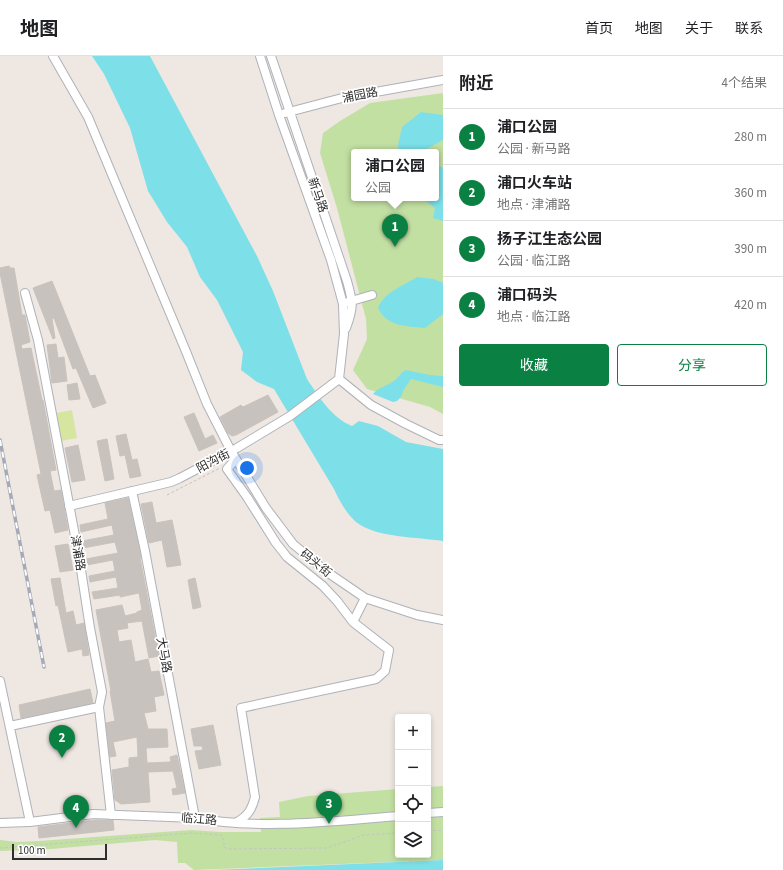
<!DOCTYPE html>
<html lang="zh">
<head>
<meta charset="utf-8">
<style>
  :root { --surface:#fff; --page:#f2f2f2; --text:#202124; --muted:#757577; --line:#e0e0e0; --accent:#0b8043 }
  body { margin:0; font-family:"Source Sans 3","Noto Sans SC",sans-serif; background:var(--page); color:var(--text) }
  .controls { position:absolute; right:12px; bottom:12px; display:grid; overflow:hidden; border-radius:4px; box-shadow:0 2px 6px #0003 }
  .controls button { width:36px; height:36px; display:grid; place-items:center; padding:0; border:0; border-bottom:1px solid var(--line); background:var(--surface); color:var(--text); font:20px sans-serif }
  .scale { position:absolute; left:12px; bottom:10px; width:95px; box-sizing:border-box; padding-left:4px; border:2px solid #2e2e2e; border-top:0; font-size:11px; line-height:14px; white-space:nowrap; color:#2e2e2e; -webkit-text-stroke:3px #fff; paint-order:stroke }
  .you { position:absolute; left:247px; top:412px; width:14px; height:14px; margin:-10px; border:3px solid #fff; border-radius:50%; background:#1a73e8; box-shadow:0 0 0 6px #1a73e833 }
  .badge { display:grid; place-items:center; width:26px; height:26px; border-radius:50%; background:var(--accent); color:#fff; font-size:13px; font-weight:700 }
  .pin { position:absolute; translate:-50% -33px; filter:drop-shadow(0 1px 2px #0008) }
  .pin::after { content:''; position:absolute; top:21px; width:14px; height:12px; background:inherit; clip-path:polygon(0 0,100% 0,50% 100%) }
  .popup { position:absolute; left:351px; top:93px; width:88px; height:52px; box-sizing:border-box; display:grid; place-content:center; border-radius:4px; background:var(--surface); filter:drop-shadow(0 1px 3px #0005); font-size:13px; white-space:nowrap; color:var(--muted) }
  .popup b { font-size:15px; color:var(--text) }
  .popup::after { content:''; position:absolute; left:50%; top:100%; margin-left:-8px; border:8px solid transparent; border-top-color:var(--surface) }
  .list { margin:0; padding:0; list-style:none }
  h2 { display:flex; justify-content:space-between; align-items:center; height:52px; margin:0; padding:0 16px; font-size:17px }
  h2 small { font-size:13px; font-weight:400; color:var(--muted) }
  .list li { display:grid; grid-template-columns:26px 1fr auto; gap:12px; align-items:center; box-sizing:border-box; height:56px; padding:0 16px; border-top:1px solid var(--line) }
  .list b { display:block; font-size:15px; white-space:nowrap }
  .list p { margin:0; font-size:13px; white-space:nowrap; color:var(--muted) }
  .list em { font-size:13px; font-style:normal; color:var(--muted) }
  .actions { display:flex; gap:8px; padding:12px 16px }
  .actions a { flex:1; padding:9px 0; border:1px solid var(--accent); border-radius:4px; text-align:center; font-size:14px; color:var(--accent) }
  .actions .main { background:var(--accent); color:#fff }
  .icon { flex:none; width:22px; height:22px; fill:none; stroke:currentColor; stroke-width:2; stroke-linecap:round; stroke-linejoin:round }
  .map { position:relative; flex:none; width:443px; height:814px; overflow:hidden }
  header { display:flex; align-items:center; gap:24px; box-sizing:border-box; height:56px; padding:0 20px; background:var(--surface); border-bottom:1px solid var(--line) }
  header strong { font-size:19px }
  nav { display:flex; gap:22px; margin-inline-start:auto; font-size:14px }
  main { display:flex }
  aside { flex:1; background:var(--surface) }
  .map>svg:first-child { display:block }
  .green { fill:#c3e0a3; fill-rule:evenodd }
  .pitch { fill:#d6e6a0 }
  .water { fill:#7de0e8 }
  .building { fill:#c7c2bd; stroke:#cac2bb }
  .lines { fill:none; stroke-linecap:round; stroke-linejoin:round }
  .minor-casing { stroke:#aeb2b9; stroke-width:10 }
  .path { stroke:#c4c4c4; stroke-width:1; stroke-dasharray:3 2; stroke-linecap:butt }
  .minor { stroke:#fff; stroke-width:8 }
  .rail-casing { stroke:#a4aab7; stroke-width:3.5 }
  .rail { stroke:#fff; stroke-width:2; stroke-dasharray:6; stroke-linecap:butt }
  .labels { text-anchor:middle; stroke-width:3.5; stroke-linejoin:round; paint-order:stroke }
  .street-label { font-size:12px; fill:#2e2e2e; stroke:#fff }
</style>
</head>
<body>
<header>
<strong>地图</strong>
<nav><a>首页</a><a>地图</a><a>关于</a><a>联系</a></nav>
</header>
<main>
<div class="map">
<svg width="443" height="814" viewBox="0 0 443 814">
  <rect width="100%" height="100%" fill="#eee7e2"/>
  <path class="green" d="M443 37V358L430 351 367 333 353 314 367 283 366 263 337 152 320 97 323 77 340 65 370 47ZM354 96H436V142H354Z
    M443 730V804L194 814 185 807H178L177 786 155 784 51 793 0 795V784L17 786 39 785 191 774 220 776H261L260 762 280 761 279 746 308 740 398 733V799H428V731Z"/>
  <path class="pitch" d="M72 354 77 382 61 385 57 357Z"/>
  <path class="water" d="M92 0H150L257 200 273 235 307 323C319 341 332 362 352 370L359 365 378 370 406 386 443 393V485C418 481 376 482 356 466 346 457 339 444 334 433L274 333 257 326 241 314 243 296 217 244 200 221 187 191 167 166 148 135 130 72 104 18Z
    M421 56 443 59V84L421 96H399L398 89 402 71Z
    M439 110 443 112V165L433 162 435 152 422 142H436V112Z
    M417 221 434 223 443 227V258L425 272C407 270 387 271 378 252 384 236 403 230 417 221Z
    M406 314 430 319 443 320V331L411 323 403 335 401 341 397 345 393 346 373 338C378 331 388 330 395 324 399 321 401 316 406 314Z
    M443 804V814H213Z"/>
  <path class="building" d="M9 210 10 212H14L22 259H25L30 286 21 289 22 293 31 292 42 344H43L56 414 50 415 54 435 61 434 68 474 55 477 50 454 45 455 37 419 41 418 0 217V212Z
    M52 225 90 320 95 319 106 347 93 352 76 312 73 313 54 262 52 263 55 282 53 283 33 232Z
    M56 288 58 302 64 301 67 325 52 327 47 289Z
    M77 327 80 343 69 344 67 329Z
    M268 339 278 356 236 379 232 380 228 377 220 361 241 349 243 351Z
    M194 357 205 383 213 379 217 387 199 395 184 361Z
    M126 378 132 404 137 403 141 420 130 422 125 399 120 400 116 380Z
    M107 383 114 423 105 425 97 385Z
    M78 389 85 424 72 426 65 392Z
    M128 442 138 487 141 502H140L159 600 149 602 142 565 127 567 128 572 117 574 119 586 131 584 135 606 148 603 151 616 159 615 164 639 154 641 156 655 144 657 148 673H167L168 691 146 692 147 707 171 706 170 701 177 699 185 737 173 739 172 733 177 732 173 715 148 716 150 746 121 748 115 744 112 714 129 711V702L138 701 137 681 113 686 116 700 110 701 106 667 115 665 110 635H111L96 554 122 549 125 560 137 557V556L142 554 139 537 120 541V539L94 543 92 536 118 532 116 521 90 526 89 520 115 515 113 504 87 509 86 503 118 497 115 486 83 492 82 485 114 479 112 469 81 476 80 469 108 463 105 447Z
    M152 446 156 467 172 464 181 509 167 511 162 484 149 487 141 448Z
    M68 488 73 514 60 516 55 490Z
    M60 522 66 557 73 555 76 569 84 567 89 599 83 600 82 593 68 596 58 549 56 550 51 523Z
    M195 522 201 551 193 553 188 524Z
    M90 633 93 647 21 662 19 649Z
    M213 669 221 709 199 713 195 695 203 694 202 690H194L191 673Z
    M95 764H113L114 774 39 782 38 771Z"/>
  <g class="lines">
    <g class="minor-casing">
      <path id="minor" d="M53 0 88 61 185 293 207 348 231 395 266 452 293 488 327 516 365 542 417 559 443 564
        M260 0 279 59 331 204 343 248 344 278 339 323
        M271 0 347 225C353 246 354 251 346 272
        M285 57 342 42 443 24
        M25 237 38 284 79 501 90 572 102 636 99 651 111 759
        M348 246 372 239
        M339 323 371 349 406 368 439 384H443
        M236 403 227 413 247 441 276 487 287 501 323 530 337 545 353 566
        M132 435 145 495 195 762
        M69 450 171 426 180 422 237 392 290 360 339 323
        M0 625 30 766
        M10 670 99 651
        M428 757 443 756
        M237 766C248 760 252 753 255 741L241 652 376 623 385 615 389 594 353 566 365 542
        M0 767 30 766 93 758 195 762C261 774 332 765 398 760"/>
    </g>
    <path class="path" d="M167 439 220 412
      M428 775 443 774
      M0 792 191 777 222 779 225 792 230 793 327 792 364 779 398 777
      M409 799 412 814"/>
    <use href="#minor" class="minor"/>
    <g class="rail-casing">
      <path id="rail" d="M0 384 44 611"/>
    </g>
    <use href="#rail" class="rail"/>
  </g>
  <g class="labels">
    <g class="street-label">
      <text transform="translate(360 39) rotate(-11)" y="4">浦园路</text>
      <text transform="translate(318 139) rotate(71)" y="4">新马路</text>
      <text transform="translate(213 405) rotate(-28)" y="4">阳沟街</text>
      <text transform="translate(78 497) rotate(80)" y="4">津浦路</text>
      <text transform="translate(316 507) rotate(39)" y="4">码头街</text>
      <text transform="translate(164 599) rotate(79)" y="4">大马路</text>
      <text transform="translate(199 763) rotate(5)" y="4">临江路</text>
    </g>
  </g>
</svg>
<div class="controls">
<button>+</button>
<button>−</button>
<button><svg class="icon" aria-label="locate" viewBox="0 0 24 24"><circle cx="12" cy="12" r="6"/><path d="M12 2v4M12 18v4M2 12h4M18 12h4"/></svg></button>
<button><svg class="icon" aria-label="layers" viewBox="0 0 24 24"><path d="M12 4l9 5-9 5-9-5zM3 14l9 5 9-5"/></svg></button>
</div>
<div class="scale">100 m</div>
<div class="you"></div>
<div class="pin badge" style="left:395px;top:191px">1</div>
<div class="popup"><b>浦口公园</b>公园</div>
<div class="pin badge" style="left:62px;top:702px">2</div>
<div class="pin badge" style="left:329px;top:768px">3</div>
<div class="pin badge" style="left:76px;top:772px">4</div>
</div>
<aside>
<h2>附近<small>4个结果</small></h2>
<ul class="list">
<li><span class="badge">1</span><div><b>浦口公园</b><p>公园 · 新马路</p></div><em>280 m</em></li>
<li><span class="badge">2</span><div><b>浦口火车站</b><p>地点 · 津浦路</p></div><em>360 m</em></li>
<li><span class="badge">3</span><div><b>扬子江生态公园</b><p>公园 · 临江路</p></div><em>390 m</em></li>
<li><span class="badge">4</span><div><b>浦口码头</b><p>地点 · 临江路</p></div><em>420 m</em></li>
</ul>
<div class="actions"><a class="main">收藏</a><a>分享</a></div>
</aside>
</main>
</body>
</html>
